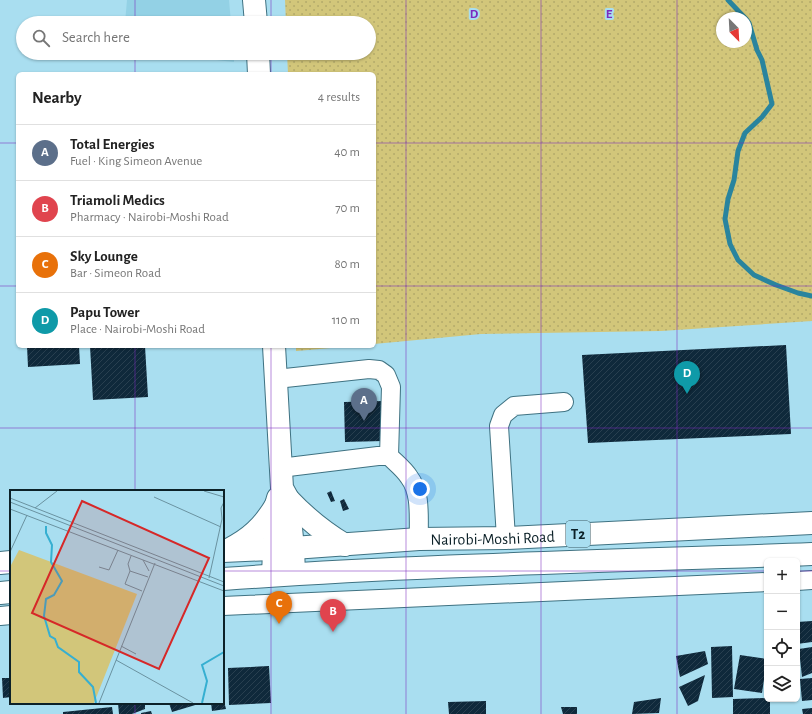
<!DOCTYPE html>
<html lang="en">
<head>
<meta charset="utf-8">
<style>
  :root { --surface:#fff; --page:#f6f6f6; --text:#222; --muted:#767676; --line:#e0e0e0; --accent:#bc542c }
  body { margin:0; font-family:"Alegreya Sans",sans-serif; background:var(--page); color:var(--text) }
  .controls { position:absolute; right:12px; bottom:12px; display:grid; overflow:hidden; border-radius:6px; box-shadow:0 1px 3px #0004 }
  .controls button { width:36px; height:36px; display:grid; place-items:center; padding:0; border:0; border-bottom:1px solid var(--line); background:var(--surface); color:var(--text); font:20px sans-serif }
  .compass { position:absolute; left:716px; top:12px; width:36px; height:36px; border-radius:50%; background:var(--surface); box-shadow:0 1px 3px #0004; rotate:156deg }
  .you { position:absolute; left:420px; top:489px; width:14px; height:14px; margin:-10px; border:3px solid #fff; border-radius:50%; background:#1a73e8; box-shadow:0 0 0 6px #1a73e833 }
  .badge { display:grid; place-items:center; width:26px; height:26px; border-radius:50%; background:var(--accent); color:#fff; font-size:13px; font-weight:700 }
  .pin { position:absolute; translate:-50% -33px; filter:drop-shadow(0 1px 2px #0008) }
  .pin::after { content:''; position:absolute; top:21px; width:14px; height:12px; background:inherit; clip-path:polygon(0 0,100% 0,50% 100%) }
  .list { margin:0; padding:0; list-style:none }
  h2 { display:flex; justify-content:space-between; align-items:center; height:52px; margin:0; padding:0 16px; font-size:17px }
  h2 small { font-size:13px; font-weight:400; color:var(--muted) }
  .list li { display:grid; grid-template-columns:26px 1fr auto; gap:12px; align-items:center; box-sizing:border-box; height:56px; padding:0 16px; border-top:1px solid var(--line) }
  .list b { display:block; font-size:15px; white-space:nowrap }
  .list p { margin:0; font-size:13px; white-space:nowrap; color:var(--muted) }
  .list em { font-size:13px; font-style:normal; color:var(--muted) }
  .icon { flex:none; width:22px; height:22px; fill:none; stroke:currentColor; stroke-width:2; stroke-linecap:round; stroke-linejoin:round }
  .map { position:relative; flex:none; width:812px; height:714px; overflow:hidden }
  .search { position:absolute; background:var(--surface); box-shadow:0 1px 3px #0004; left:16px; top:16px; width:360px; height:44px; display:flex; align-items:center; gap:10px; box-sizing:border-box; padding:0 14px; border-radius:22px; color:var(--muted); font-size:15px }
  .panel { position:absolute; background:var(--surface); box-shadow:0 1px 3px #0004; left:16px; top:72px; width:360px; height:276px; border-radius:6px }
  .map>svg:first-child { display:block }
  .built { fill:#93d1e5 }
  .grass { fill:url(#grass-dots); fill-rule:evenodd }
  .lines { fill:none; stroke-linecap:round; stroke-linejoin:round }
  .stream { stroke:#29849e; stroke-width:5 }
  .building { fill:url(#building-hatch) }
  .minor-casing { stroke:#3f7282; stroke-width:20 }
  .major-casing { stroke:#3f7282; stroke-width:24 }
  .highway-casing { stroke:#3f7282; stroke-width:24 }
  .minor { stroke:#fff; stroke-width:18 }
  .major { stroke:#fff; stroke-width:22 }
  .highway { stroke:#fff; stroke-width:22 }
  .grid { fill:none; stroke:#7b2cbf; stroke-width:1; stroke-opacity:0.55 }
  .labels { text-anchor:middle; stroke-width:4; stroke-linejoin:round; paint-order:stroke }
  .shield { fill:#a9def0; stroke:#3b5a64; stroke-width:1 }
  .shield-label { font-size:15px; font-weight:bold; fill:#0c2128 }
  .street-label { font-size:16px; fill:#0c2128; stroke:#a9def0 }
  .inset-river { fill:none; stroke:#36afd1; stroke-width:2 }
  .inset-road { fill:none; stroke:#6a92a0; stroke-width:1 }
  .view { fill:#d62828; fill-opacity:0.15; stroke:#d62828; stroke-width:2 }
  .inset-edge { fill:none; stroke:#0c2128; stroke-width:2 }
  .grid-label { font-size:13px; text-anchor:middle; font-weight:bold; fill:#7b2cbf; stroke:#a9def0; stroke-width:4; stroke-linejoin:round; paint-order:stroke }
</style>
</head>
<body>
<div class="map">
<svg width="812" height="714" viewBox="0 0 812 714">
  <defs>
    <pattern id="grass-dots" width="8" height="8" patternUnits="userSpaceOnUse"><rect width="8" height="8" fill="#d2c67a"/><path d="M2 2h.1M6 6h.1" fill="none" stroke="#b3aa6a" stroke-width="1.8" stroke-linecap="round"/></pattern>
    <pattern id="building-hatch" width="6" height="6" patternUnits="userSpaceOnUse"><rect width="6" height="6" fill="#0f293b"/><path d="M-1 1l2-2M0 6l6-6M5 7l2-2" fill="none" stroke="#283f4f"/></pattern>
  </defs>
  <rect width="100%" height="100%" fill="#a9def0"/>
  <path class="built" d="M127 0H229L231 23H125Z
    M152 53H234V62Z"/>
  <path class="grass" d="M285 0H812V321L661 331 481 334 374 344V74H288L287 53H369V23H286ZM722 18H746V42H722Z
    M296 346H354L296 351Z"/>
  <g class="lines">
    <path class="stream" d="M728 0 745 18
      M746 19 749 23 757 50 762 60 772 104 762 117 745 133 738 151 734 180 728 199 725 219 730 244 738 260 754 275 776 285 798 293 812 296"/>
  </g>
  <path class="building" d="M786 345 791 434 588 443 582 355Z
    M27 346H79L80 364 28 367Z
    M90 346H145L148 397 93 400Z
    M383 401V441L345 442 344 402Z
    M331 491 335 501 331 502 327 493Z
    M344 499 349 509 343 511 340 501Z
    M812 621V642L797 644V622Z
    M732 646 733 697 712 698 711 647Z
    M812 647V673L802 677 799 649Z
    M705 651 708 664 680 677 676 656Z
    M740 655 767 659 762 693 734 689Z
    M269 666 271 703 229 705 228 668Z
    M705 675 698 701 688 706 679 687Z
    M2 678H11V697L3 698Z
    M812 678V700L802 701 800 679Z
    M223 697 226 709 212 711 211 703H223Z
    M661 698 659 713 632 714 634 702Z
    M767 698V699H770V714H733V699Z
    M486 701V714H449L448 702Z
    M118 703H145V709L132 714H119Z
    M169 703H202L172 712Z
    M112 707 113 714H63V712Z
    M561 707H577V714H563Z
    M812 708V714H803L802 709Z
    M151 711 152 714H141V713Z"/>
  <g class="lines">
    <g class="minor-casing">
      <path id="minor" d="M276 379 369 369 379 370 386 375 391 387 389 456
        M280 468 378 456H389C396 463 404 469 409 477 422 494 418 519 419 539
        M506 538 499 426 503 415 514 406 564 402
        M797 581 812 580
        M223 606 767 582
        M0 616 11 615"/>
    </g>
    <g class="major-casing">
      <path id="major" d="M254 0 256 23
        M258 53 259 74
        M274 346 282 488 288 499 293 548 294 574
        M273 575 276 505 278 498"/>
    </g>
    <g class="highway-casing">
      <g id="highway">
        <path d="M288 499C305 517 323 532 345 545"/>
        <path d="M228 550C250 539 263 527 276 505"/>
        <path id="s1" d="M223 551 293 548 419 539 506 538 812 523"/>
        <path d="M0 563 11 562"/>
        <path d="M223 579C419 565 616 561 812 554"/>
        <path d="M0 593 11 592"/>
      </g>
    </g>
    <use href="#minor" class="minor"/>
    <use href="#major" class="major"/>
    <use href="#highway" class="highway"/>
  </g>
  <path class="grid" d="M135 0V23M271 0V23M406 0V714M541 0V714M677 0V714M135 53V74M271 53V74M0 143H18M374 143H812M0 286H18M374 286H812M135 346V491M271 346V714M0 428H812M0 571H11M223 571H767M797 571H812M135 703V714"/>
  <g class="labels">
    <rect class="shield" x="566" y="521" width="24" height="26" rx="3"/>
    <g class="shield-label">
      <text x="578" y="539">T2</text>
    </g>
    <g class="street-label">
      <text dy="6" stroke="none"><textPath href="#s1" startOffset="270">Nairobi-Moshi Road</textPath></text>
    </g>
  </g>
  <g transform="translate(10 490)">
    <rect width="214" height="214" fill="#a9def0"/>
    <path d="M9 60 127 104 84 213H0V77Z" fill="#d2c67a"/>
    <path class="inset-river" d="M36 36V43L42 55 41 72 52 91 44 105 36 109 34 126 40 146 45 149 48 157 69 172V182L83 197 86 213M192 213 197 191 192 175 214 162"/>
    <path class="inset-road" d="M194 1 214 7M144 7 211 37M0 8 214 92M0 12 214 96M25 18 47 1M0 19 214 101M0 62 17 25M121 66 118 74 120 81 138 87M133 70 139 81M89 77 99 80 108 60M120 81 115 94 132 101M199 88 212 29 211 18 214 12M111 156 126 164M106 170 183 213M89 213 145 73"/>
    <path class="view" d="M72 11 199 68 149 179 22 123Z"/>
    <rect width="214" height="214" class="inset-edge"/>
  </g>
  <g class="grid-label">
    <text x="474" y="18">D</text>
    <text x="609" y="18">E</text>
  </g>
</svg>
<div class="controls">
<button>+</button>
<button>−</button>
<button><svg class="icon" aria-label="locate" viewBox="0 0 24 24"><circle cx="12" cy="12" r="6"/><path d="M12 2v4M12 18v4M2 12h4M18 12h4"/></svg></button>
<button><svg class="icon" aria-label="layers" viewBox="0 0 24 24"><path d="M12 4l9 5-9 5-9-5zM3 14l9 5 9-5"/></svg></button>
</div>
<svg class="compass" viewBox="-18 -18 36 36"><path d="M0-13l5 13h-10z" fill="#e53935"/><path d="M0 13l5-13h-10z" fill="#767676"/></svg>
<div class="you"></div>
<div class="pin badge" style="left:364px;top:421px;background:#5c6f8a">A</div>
<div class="pin badge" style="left:333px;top:632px;background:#e0444e">B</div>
<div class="pin badge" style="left:279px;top:624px;background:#e8710a">C</div>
<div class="pin badge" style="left:687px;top:394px;background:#0f9aa8">D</div>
<div class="search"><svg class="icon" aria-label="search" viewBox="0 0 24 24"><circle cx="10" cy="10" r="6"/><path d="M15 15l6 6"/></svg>Search here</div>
<section class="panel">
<h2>Nearby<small>4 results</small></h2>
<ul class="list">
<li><span class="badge" style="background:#5c6f8a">A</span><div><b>Total Energies</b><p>Fuel · King Simeon Avenue</p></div><em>40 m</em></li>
<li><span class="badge" style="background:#e0444e">B</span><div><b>Triamoli Medics</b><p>Pharmacy · Nairobi-Moshi Road</p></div><em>70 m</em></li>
<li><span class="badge" style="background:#e8710a">C</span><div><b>Sky Lounge</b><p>Bar · Simeon Road</p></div><em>80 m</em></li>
<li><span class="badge" style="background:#0f9aa8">D</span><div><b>Papu Tower</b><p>Place · Nairobi-Moshi Road</p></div><em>110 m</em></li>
</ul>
</section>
</div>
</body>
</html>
